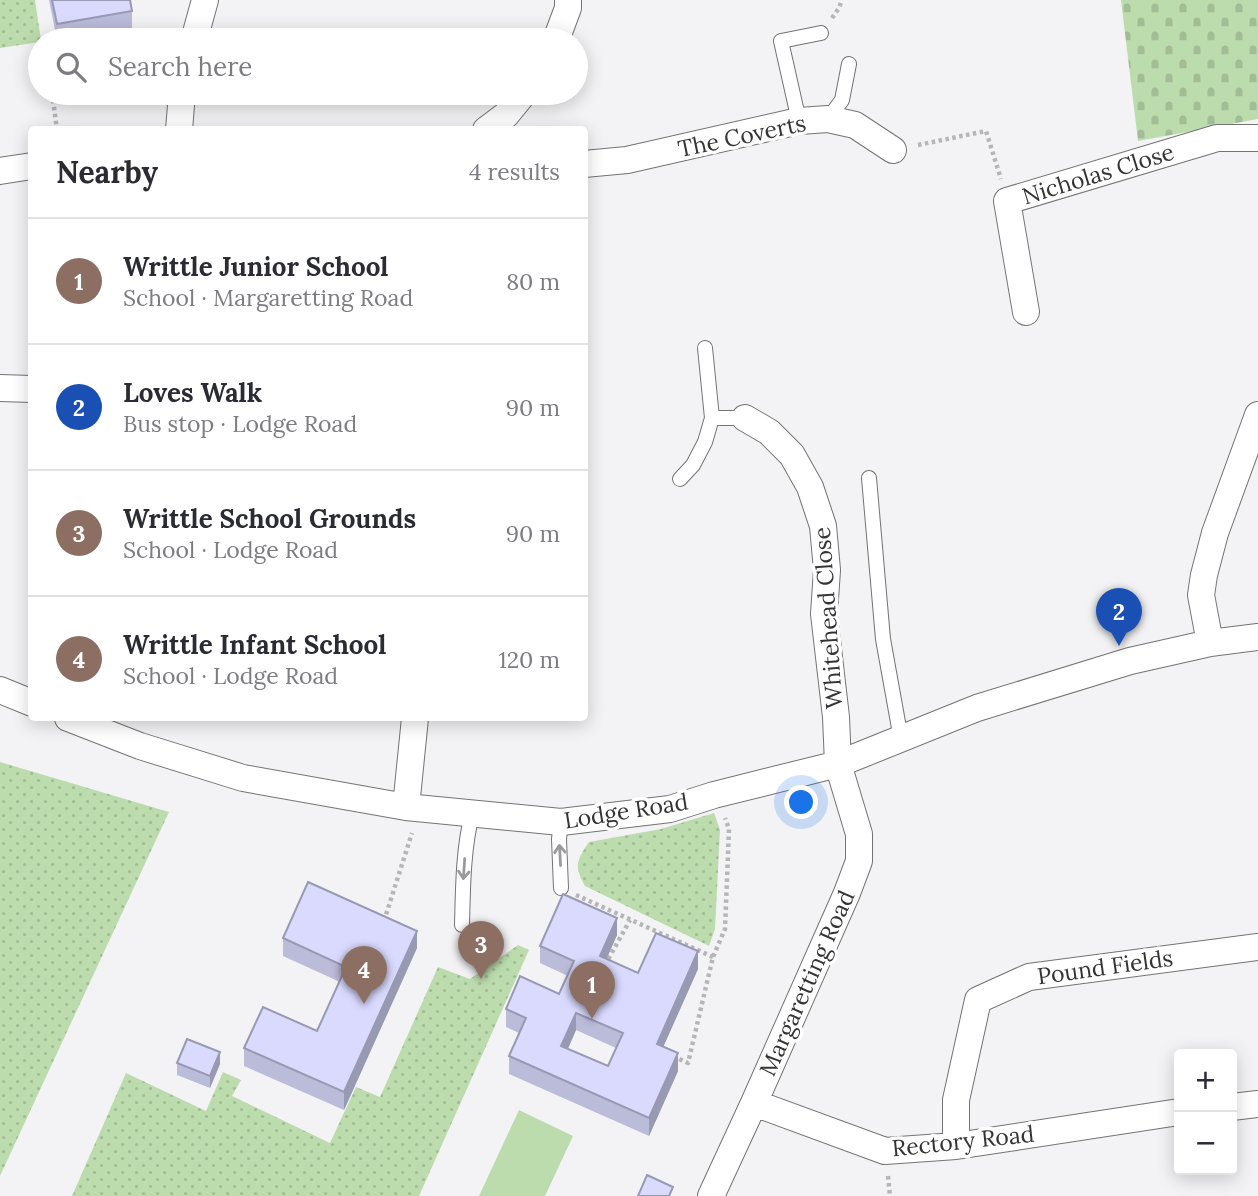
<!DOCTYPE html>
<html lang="en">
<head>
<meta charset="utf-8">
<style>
  :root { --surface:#fff; --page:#f2f2f3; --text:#2b2b33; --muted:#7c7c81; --line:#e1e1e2; --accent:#b45309 }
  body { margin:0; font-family:Lora,serif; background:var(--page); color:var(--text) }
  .controls { position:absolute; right:21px; bottom:21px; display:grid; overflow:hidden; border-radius:7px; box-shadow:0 4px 18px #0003 }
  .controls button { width:63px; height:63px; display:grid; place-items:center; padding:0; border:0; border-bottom:2px solid var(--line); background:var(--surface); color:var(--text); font:35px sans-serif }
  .you { position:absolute; left:802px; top:803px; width:24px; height:24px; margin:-18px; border:5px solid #fff; border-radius:50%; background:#1a73e8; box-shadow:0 0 0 10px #1a73e833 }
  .badge { display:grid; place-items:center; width:46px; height:46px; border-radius:50%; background:var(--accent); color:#fff; font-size:23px; font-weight:700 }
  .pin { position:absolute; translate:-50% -58px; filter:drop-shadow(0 2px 4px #0008) }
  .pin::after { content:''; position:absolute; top:37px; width:24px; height:21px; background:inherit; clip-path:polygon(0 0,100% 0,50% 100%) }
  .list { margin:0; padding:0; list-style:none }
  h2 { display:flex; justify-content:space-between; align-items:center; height:91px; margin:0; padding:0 28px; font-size:30px }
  h2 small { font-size:23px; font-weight:400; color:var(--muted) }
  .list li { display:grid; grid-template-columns:46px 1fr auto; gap:21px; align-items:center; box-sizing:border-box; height:126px; padding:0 28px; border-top:2px solid var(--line) }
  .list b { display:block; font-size:26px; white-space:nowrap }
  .list p { margin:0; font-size:23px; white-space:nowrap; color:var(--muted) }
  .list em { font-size:23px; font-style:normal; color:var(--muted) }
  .icon { flex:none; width:38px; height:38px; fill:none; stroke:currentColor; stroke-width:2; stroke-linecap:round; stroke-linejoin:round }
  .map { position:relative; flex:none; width:1258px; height:1196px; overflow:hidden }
  .search { position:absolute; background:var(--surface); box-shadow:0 4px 18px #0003; left:28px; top:28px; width:560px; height:77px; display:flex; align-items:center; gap:18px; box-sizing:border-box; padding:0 24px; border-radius:38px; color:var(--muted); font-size:26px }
  .panel { position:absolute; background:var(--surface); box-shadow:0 4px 18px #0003; left:28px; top:126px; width:560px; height:595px; border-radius:7px }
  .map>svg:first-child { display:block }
  .grass { fill:url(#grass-dots) }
  .cemetery { fill:url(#cemetery-stones) }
  .garden { fill:#bcdcad }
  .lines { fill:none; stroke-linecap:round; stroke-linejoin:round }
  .lane-casing { stroke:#737374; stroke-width:16 }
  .street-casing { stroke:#737374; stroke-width:28 }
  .path { stroke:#b6b6b8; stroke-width:4.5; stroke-dasharray:3.5 3.5; stroke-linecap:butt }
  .lane { stroke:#fff; stroke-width:14 }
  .street { stroke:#fff; stroke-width:26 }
  .wall { fill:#bbbbda; fill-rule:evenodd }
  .shaded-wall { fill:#9899b2 }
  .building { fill:#d9dafe; stroke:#9899b2; stroke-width:2; fill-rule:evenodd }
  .oneway { stroke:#9a9a9a }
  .labels { text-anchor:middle; stroke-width:7; stroke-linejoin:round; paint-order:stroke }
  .street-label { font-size:23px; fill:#343435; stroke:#fff }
</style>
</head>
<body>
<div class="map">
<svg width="1258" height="1196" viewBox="0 0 1258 1196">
  <defs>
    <pattern id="grass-dots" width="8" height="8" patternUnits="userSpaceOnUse" patternTransform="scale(1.75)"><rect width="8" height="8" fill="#bcdcad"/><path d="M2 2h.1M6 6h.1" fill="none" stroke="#a2bd95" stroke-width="1.8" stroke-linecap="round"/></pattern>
    <pattern id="cemetery-stones" width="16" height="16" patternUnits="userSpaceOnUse" patternTransform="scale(1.75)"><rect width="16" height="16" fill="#bcdcad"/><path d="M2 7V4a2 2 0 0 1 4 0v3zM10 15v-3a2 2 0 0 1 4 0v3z" fill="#a2bd95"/></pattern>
  </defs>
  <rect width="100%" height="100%" fill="#f3f3f5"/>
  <path class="grass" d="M0 0H35L41 40 40 42 0 48Z
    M0 762 169 812 0 1176Z
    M714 813 720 830 715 929 709 946 585 886C574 866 576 861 589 842L661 829Z
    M518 945 529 950 419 1196H72L126 1073 206 1111 223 1072 241 1080 232 1096 330 1143 356 1087 380 1097 438 967 470 979Z"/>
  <path class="cemetery" d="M1121 0H1258V119L1138 141Z"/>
  <path class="garden" d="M519 1110 573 1136 545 1196H479Z"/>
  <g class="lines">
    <g class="lane-casing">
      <path id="lane" d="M828 119 842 100 849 64
        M799 121 781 41 821 33
        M712 418H745
        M869 478 883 639 901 739
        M680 479 693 465 705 442 712 418 705 348
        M561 888 559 839 561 822
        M462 925C463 888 463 850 472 814"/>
    </g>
    <g class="street-casing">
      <path id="street" d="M194 40 205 0
        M556 40 568 8V0
        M179 130 182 93
        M486 130 506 115 524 93
        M584 164 627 160 799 121 828 119 855 125 893 150
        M0 171 32 166
        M1026 312 1007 201 1217 138H1258
        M0 388 32 389
        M1210 643 1201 595 1204 575 1215 533 1258 415
        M0 690 32 703
        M68 718 140 746 243 778 406 807 561 822 670 809 714 795 838 764 977 708 1130 661 1210 643 1258 637
        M406 807 415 718
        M754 1103 885 1151 956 1146 1179 1112
        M1232 1107 1258 1104
        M956 1146V1100L978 1000 1029 977 1258 947
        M711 1196 754 1103 847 893 859 861V834L838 764 836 717 824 614 827 570 823 526 810 487 792 455 769 432 745 418"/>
    </g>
    <path class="path" d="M832 18 839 8 842 0
      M52 93 57 130
      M918 145 986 131 1001 179
      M576 895 713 957
      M384 921 412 833
      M605 965 630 920
      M673 1056 688 1063 713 957 725 929 729 829 725 818
      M888 1176 890 1196"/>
    <use href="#lane" class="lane"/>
    <use href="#street" class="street"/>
  </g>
  <path class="wall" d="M49 0H130L132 11V28L66 40H57Z
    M617 935 606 959 638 973 698 969 663 1047 678 1071 649 1136 509 1074V1056L519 1033 506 1027V1009L559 994 568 976 540 963V946ZM576 1030 616 1048 608 1066 568 1049Z
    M283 938 417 948 344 1110 244 1066V1048L317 1031 340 982 283 956Z
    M177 1063 220 1064 210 1088 177 1075Z"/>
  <path class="shaded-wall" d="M617 918V935L600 974V956Z
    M417 931V948L344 1110V1092Z
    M698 951V969L657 1061V1044Z
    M576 1013V1030L561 1064V1046Z
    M220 1052V1064L210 1088V1076Z
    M678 1053V1071L649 1136V1118Z"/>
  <path class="building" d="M52 0H130L132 11 57 24Z
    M308 882 417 931 344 1092 244 1048 263 1007 317 1031 346 967 283 938Z
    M563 894 617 918 600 956 638 973 656 933 698 951 657 1044 678 1053 649 1118 509 1056 526 1018 506 1009 520 976 559 994 574 961 540 946ZM576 1013 623 1033 608 1066 561 1046Z
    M187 1039 220 1052 210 1076 177 1063Z
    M647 1175 673 1187 669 1196H638Z"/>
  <defs><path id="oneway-shaft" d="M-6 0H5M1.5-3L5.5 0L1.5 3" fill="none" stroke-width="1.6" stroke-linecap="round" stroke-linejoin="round" transform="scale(1.75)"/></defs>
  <g class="oneway">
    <use href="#oneway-shaft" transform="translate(560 855) rotate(-93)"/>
    <use href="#oneway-shaft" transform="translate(464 869) rotate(94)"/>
  </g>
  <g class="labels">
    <g class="street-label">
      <text transform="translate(742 136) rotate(-12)" y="8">The Coverts</text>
      <text transform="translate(1098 174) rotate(-17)" y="8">Nicholas Close</text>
      <text transform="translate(828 618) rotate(-94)" y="8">Whitehead Close</text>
      <text transform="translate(626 811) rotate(-9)" y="8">Lodge Road</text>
      <text transform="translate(1105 967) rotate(-8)" y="8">Pound Fields</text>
      <text transform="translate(807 983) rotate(-66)" y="8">Margaretting Road</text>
      <text transform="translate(963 1141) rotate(-6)" y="8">Rectory Road</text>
    </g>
  </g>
</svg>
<div class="controls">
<button>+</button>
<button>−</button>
</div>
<div class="you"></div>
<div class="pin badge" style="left:592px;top:1019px;background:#8d6e63">1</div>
<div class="pin badge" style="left:1119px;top:646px;background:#1a4fb4">2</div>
<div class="pin badge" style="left:481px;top:979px;background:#8d6e63">3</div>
<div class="pin badge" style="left:364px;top:1004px;background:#8d6e63">4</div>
<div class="search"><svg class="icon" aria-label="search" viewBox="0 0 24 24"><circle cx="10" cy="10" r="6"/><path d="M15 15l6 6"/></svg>Search here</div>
<section class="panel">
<h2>Nearby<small>4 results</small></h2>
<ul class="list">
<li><span class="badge" style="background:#8d6e63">1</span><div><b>Writtle Junior School</b><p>School · Margaretting Road</p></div><em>80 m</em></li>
<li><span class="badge" style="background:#1a4fb4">2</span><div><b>Loves Walk</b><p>Bus stop · Lodge Road</p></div><em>90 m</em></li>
<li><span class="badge" style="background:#8d6e63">3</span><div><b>Writtle School Grounds</b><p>School · Lodge Road</p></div><em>90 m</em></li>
<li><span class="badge" style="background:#8d6e63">4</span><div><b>Writtle Infant School</b><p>School · Lodge Road</p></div><em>120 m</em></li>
</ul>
</section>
</div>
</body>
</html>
